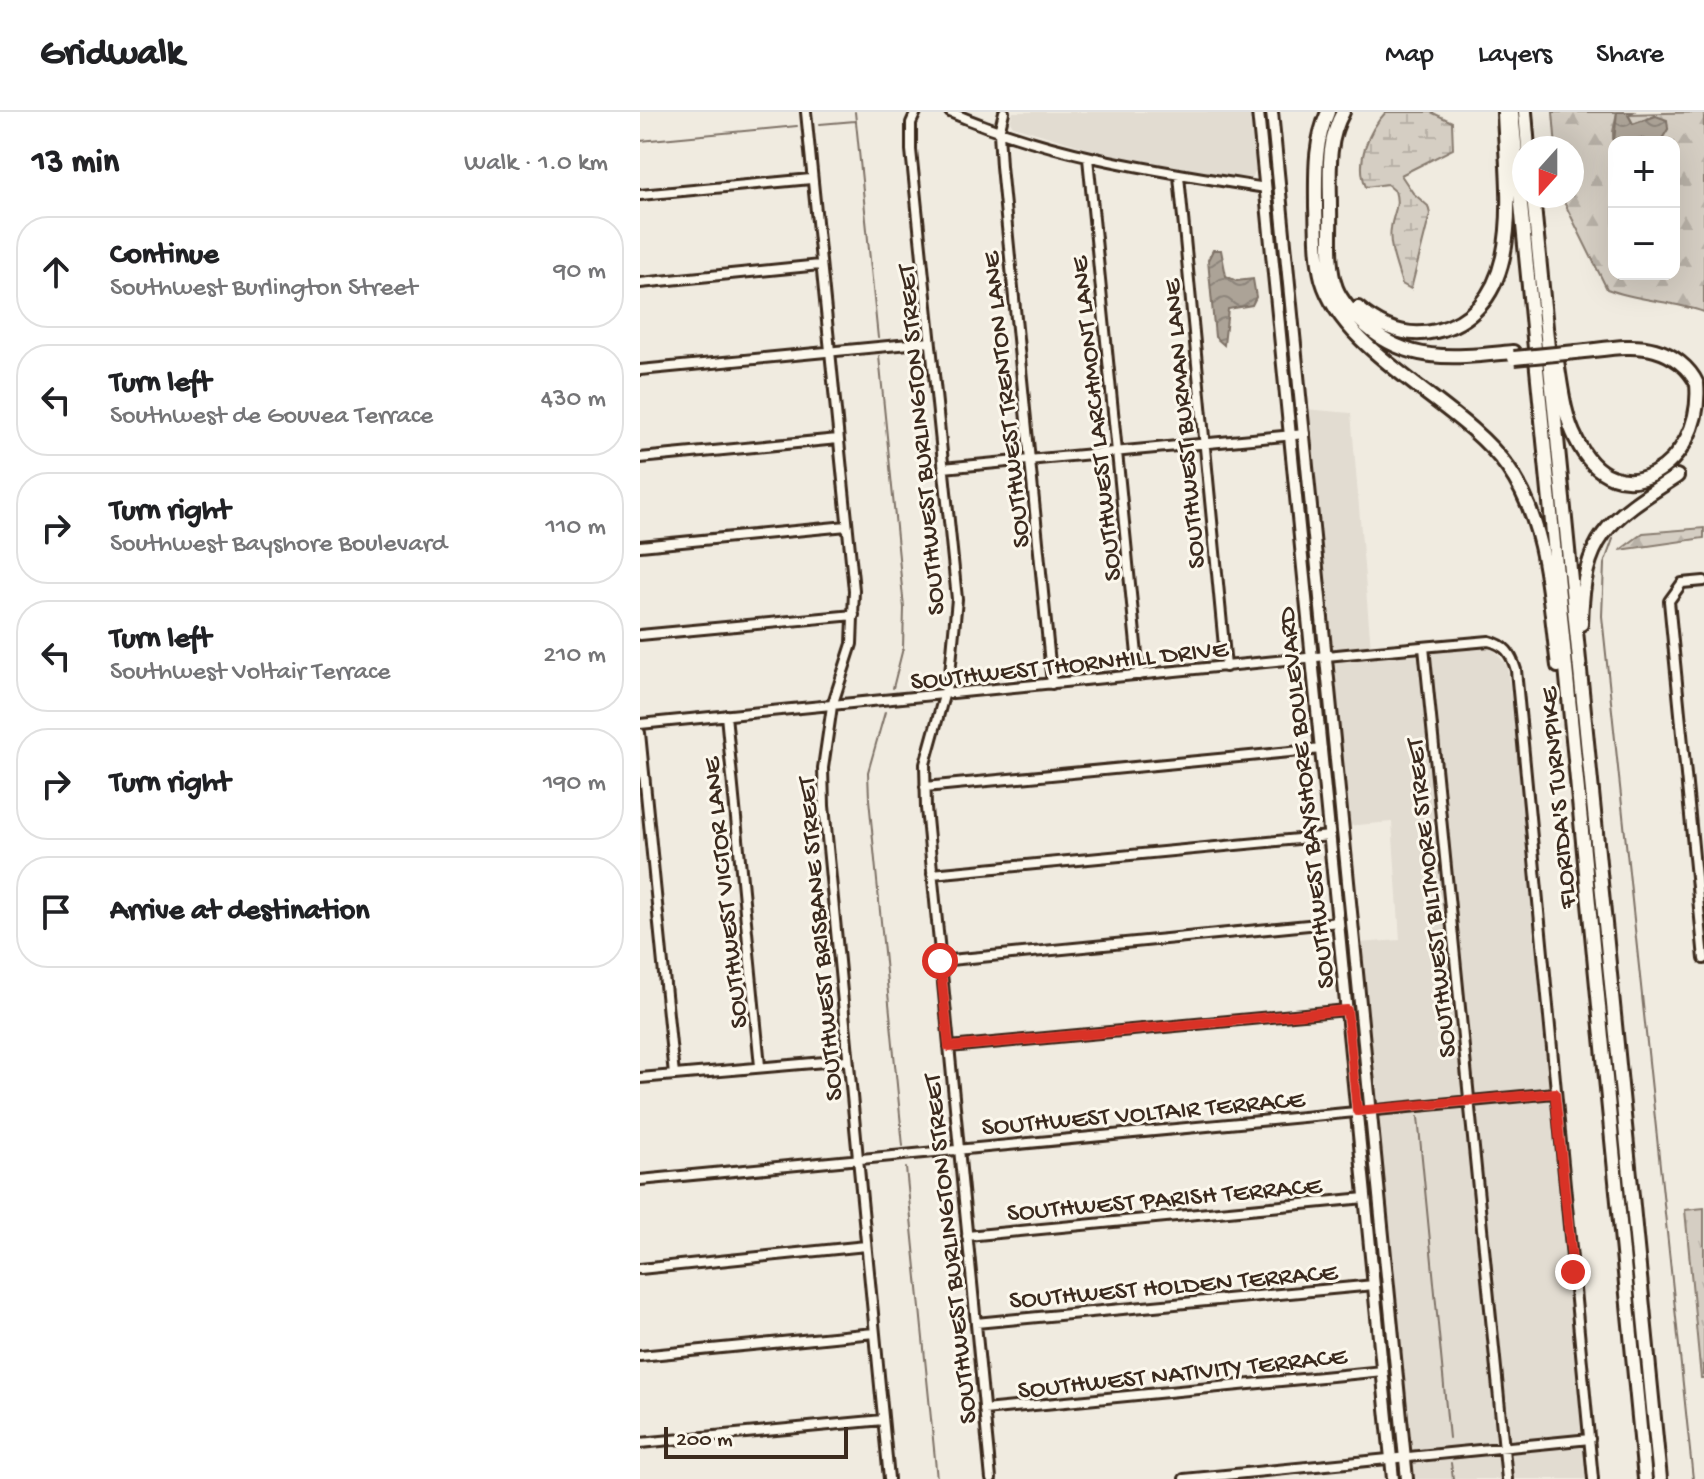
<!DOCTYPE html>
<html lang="en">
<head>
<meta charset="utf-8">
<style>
  :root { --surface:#fff; --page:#f6f6f6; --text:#202124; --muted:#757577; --line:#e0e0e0 }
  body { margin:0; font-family:"Gochi Hand",sans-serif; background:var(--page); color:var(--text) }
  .controls { position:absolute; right:24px; top:24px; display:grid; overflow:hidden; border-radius:16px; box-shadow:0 8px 32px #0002 }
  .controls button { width:72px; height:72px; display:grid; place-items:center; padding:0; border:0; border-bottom:2px solid var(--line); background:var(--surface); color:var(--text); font:40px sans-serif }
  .compass { position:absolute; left:872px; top:24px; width:72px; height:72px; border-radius:50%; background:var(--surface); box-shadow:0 8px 32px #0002; rotate:201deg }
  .scale { position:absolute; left:24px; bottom:20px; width:184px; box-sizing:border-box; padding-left:8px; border:4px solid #3b2a1e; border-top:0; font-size:22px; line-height:28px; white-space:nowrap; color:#3b2a1e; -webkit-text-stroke:6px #fbf7ec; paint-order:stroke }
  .stop { position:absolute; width:24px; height:24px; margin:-18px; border:6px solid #d93025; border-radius:50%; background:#fff }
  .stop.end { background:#d93025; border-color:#fff; box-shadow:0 2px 8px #0008 }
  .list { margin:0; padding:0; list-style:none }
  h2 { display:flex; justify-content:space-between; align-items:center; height:104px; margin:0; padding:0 32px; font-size:34px }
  h2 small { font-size:26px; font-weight:400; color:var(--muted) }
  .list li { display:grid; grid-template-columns:52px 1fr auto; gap:24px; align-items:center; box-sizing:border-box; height:112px; margin:0 16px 16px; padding:0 16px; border:2px solid var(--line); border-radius:32px }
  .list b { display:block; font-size:30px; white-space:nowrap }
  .list p { margin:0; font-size:26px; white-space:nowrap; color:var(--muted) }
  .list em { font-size:26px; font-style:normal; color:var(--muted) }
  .icon { flex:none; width:44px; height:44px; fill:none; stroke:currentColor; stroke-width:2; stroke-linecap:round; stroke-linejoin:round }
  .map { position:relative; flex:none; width:1064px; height:1367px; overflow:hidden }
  header { display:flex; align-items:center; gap:48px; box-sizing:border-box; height:112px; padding:0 40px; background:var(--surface); border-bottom:2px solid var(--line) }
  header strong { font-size:38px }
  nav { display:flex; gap:44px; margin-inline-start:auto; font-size:28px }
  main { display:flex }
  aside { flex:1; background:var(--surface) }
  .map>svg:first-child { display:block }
  .built { fill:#e2dcd1 }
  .forest { fill:url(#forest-firs); stroke:#887c70; stroke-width:2 }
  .wetland { fill:url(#wetland-marsh); stroke:#887c70; stroke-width:2 }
  .park { fill:url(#park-tufts); stroke:#887c70; stroke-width:2 }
  .water { fill:url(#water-waves); stroke:#7f7367; stroke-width:2 }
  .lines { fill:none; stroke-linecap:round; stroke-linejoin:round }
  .stream { stroke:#7f7367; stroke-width:2 }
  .minor-casing { stroke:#3b2a1e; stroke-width:14 }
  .major-casing { stroke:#3b2a1e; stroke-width:16 }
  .highway-casing { stroke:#3b2a1e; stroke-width:18 }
  .minor { stroke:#fbf7ec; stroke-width:8 }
  .major { stroke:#fbf7ec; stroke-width:10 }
  .highway { stroke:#fbf7ec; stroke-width:12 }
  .highway-bridge-casing { stroke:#3b2a1e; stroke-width:18; stroke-linecap:butt }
  .highway-bridge { stroke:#fbf7ec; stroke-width:12 }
  .route { stroke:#d93025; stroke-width:10 }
  .labels { text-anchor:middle; stroke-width:6; stroke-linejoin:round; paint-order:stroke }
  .street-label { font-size:26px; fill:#3b2a1e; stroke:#fbf7ec }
</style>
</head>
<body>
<header>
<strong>Gridwalk</strong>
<nav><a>Map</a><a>Layers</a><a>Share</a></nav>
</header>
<main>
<aside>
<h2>13 min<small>Walk · 1.0 km</small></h2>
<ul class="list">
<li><svg class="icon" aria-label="ahead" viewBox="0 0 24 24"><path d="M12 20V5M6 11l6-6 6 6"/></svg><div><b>Continue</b><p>Southwest Burlington Street</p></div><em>90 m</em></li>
<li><svg class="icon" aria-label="left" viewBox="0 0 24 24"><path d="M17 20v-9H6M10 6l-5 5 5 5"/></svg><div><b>Turn left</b><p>Southwest de Gouvea Terrace</p></div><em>430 m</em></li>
<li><svg class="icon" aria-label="right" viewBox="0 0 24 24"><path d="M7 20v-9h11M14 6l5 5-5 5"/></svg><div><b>Turn right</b><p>Southwest Bayshore Boulevard</p></div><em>110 m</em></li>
<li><svg class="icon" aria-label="left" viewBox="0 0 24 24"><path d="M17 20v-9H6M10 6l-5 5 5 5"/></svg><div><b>Turn left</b><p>Southwest Voltair Terrace</p></div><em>210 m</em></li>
<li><svg class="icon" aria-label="right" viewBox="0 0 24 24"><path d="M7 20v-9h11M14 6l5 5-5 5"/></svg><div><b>Turn right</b></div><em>190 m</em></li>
<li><svg class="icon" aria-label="arrive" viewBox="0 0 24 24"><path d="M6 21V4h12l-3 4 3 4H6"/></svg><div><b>Arrive at destination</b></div></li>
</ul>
</aside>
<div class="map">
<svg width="1064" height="1367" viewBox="0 0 1064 1367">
  <defs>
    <pattern id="forest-firs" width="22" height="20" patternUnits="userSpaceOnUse" patternTransform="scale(2)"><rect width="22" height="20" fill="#d5cec3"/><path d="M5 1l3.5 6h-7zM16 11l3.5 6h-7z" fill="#b8b1a7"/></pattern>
    <pattern id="wetland-marsh" width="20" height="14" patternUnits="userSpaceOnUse" patternTransform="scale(2)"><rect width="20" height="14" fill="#d5cec3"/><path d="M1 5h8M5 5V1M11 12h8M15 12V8" fill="none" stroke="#b8b1a7"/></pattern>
    <pattern id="park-tufts" width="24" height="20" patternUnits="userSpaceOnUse" patternTransform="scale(2)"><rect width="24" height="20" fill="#d5cec3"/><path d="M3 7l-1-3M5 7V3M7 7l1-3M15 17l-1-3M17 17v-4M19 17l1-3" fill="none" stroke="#b8b1a7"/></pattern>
    <pattern id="water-waves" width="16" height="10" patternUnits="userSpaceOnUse" patternTransform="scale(2)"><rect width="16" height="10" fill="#aca397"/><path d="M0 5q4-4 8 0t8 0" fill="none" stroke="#8d857b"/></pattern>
  </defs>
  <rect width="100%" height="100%" fill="#f0ebe0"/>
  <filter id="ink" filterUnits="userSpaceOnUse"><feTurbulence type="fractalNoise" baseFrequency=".0125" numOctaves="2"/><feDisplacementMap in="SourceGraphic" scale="16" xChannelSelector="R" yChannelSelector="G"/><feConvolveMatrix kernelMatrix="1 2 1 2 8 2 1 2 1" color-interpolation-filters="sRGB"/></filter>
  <g filter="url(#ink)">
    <path class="built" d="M373 0H611L616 58 612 66 595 65 463 41 373 14 370 9Z
      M665 297 711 301 731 536 690 541Z
      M656 326H662L683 542 677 543Z
      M851 534 867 554 890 739 912 978 833 984 788 538Z
      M781 539 826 985 733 994 718 831 760 828 752 710 706 714 690 548Z
      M711 832 727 994 721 995 704 833Z
      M912 985 943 1324 867 1331 833 991Z
      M827 992 860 1332 768 1343 734 1001Z
      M943 1331 947 1367H870L868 1338Z
      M861 1339 864 1367H770L769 1350Z"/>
    <path class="forest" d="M913 0H977L973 20 974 162H1034V30H1020L1028 17 1015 4 993 12 988 2 1064 0V200C1032 189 998 189 967 177L921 84H932V36H916Z
      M1064 416V426L980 438 1003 421Z"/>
    <path class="wetland" d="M746 0H791L812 10 813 37 761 63 773 81 788 94 790 102 771 177 762 172C757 155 748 133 751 116 753 101 760 94 755 79L747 72 726 75C715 50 728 19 746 0Z"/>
    <path class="park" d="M1064 1096V1266H1061L1045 1098Z"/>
    <path class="water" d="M977 0H993L988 3 993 12 1016 4 1027 8 1028 17 1020 30H974Z
      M573 138H581L586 164 596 169 613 167 616 185 612 193 588 197 584 233 575 225 568 148Z"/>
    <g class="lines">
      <path class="stream" d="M215 0 238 226
        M180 12 215 9
        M0 29 157 14
        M239 244 264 496 263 536 253 576
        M973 427 964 452 962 504 1053 1367
        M245 600 228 660 229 687 263 1034
        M778 1005 809 1326
        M266 1056 297 1367
        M811 1351 813 1367"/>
      <g class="minor-casing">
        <path id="minor" d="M166 0 214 478 212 532 192 594 183 656 184 694 249 1367
          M276 0 271 11V38L317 487 310 562 285 652 286 696 351 1367
          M310 0C411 44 518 59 626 76
          M364 0 359 20 361 54 412 572
          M448 46 499 563
          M539 64 586 555
          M0 83 171 67
          M0 171 180 153
          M0 258 290 230
          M0 346 198 327
          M303 356 665 322
          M0 434 207 414
          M1064 469 1042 471 1029 489 1064 847
          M0 523 214 503
          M784 535 867 1367
          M86 603 120 954
          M0 612 737 539 849 529C865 533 871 541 876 558L953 1367
          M0 621 34 963
          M285 675 682 637
          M292 762 690 724
          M300 849 699 810
          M309 935 707 898
          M0 966 207 948
          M0 1068 915 981
          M327 1124 725 1086
          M0 1157 226 1134
          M336 1211 734 1173
          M0 1244 234 1221
          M344 1298 743 1259
          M0 1331 243 1308
          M544 1367 950 1327"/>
      </g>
      <g class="major-casing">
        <path id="major" d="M618 0 753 1367
          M632 0 767 1367"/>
      </g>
      <g class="highway-casing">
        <path id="highway" d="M688 0C674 32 676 61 676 95 677 120 676 144 682 167 704 244 822 290 868 356 908 413 909 487 918 554
          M703 0C686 30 690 63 690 96 691 122 687 152 696 176 702 191 715 204 727 215 771 253 819 245 873 240
          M872 0 1005 1367
          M885 0 888 36
          M893 84 1020 1367
          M718 196C740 215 767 226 796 219 890 196 866 71 864 0
          M916 243C921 271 923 302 936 327 976 411 1064 353 1057 272 1049 255 1033 243 1015 238 991 231 961 238 936 240
          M941 512C943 424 967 409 1037 364"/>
      </g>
      <use href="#minor" class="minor"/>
      <use href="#major" class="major"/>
      <use href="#highway" class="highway"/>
      <g class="highway-bridge-casing">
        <path id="highway-bridge" d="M874 246 936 240"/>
      </g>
      <use href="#highway-bridge" class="highway-bridge"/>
    </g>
  </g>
  <g class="lines" filter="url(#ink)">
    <path class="route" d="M300 849 309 935 707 898 717 999 915 981 933 1160"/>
  </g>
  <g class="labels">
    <g class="street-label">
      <text transform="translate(364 288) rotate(-96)" y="9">SOUTHWEST TRENTON LANE</text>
      <text transform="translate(454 307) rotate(-96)" y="9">SOUTHWEST LARCHMONT LANE</text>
      <text transform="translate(542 312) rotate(-95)" y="9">SOUTHWEST BURMAN LANE</text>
      <text transform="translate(279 328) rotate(-95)" y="9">SOUTHWEST BURLINGTON STREET</text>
      <text transform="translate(429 551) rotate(-6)" y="9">SOUTHWEST THORNHILL DRIVE</text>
      <text transform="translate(664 686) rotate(-96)" y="9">SOUTHWEST BAYSHORE BOULEVARD</text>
      <text transform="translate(916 686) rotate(-95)" y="9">FLORIDA'S TURNPIKE</text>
      <text transform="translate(83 781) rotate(-96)" y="9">SOUTHWEST VICTOR LANE</text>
      <text transform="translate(789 786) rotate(-96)" y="9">SOUTHWEST BILTMORE STREET</text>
      <text transform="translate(178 827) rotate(-95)" y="9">SOUTHWEST BRISBANE STREET</text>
      <text transform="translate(503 999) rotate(-5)" y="9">SOUTHWEST VOLTAIR TERRACE</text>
      <text transform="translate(524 1085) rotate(-5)" y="9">SOUTHWEST PARISH TERRACE</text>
      <text transform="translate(308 1137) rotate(-96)" y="9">SOUTHWEST BURLINGTON STREET</text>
      <text transform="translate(533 1172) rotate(-5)" y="9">SOUTHWEST HOLDEN TERRACE</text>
      <text transform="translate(542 1259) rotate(-6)" y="9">SOUTHWEST NATIVITY TERRACE</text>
    </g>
  </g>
</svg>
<div class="controls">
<button>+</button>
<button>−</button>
</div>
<svg class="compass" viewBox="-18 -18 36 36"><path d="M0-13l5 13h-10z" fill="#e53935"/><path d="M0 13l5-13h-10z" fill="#757577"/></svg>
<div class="scale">200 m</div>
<div class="stop" style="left:300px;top:849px"></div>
<div class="stop end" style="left:933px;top:1160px"></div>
</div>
</main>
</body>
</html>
